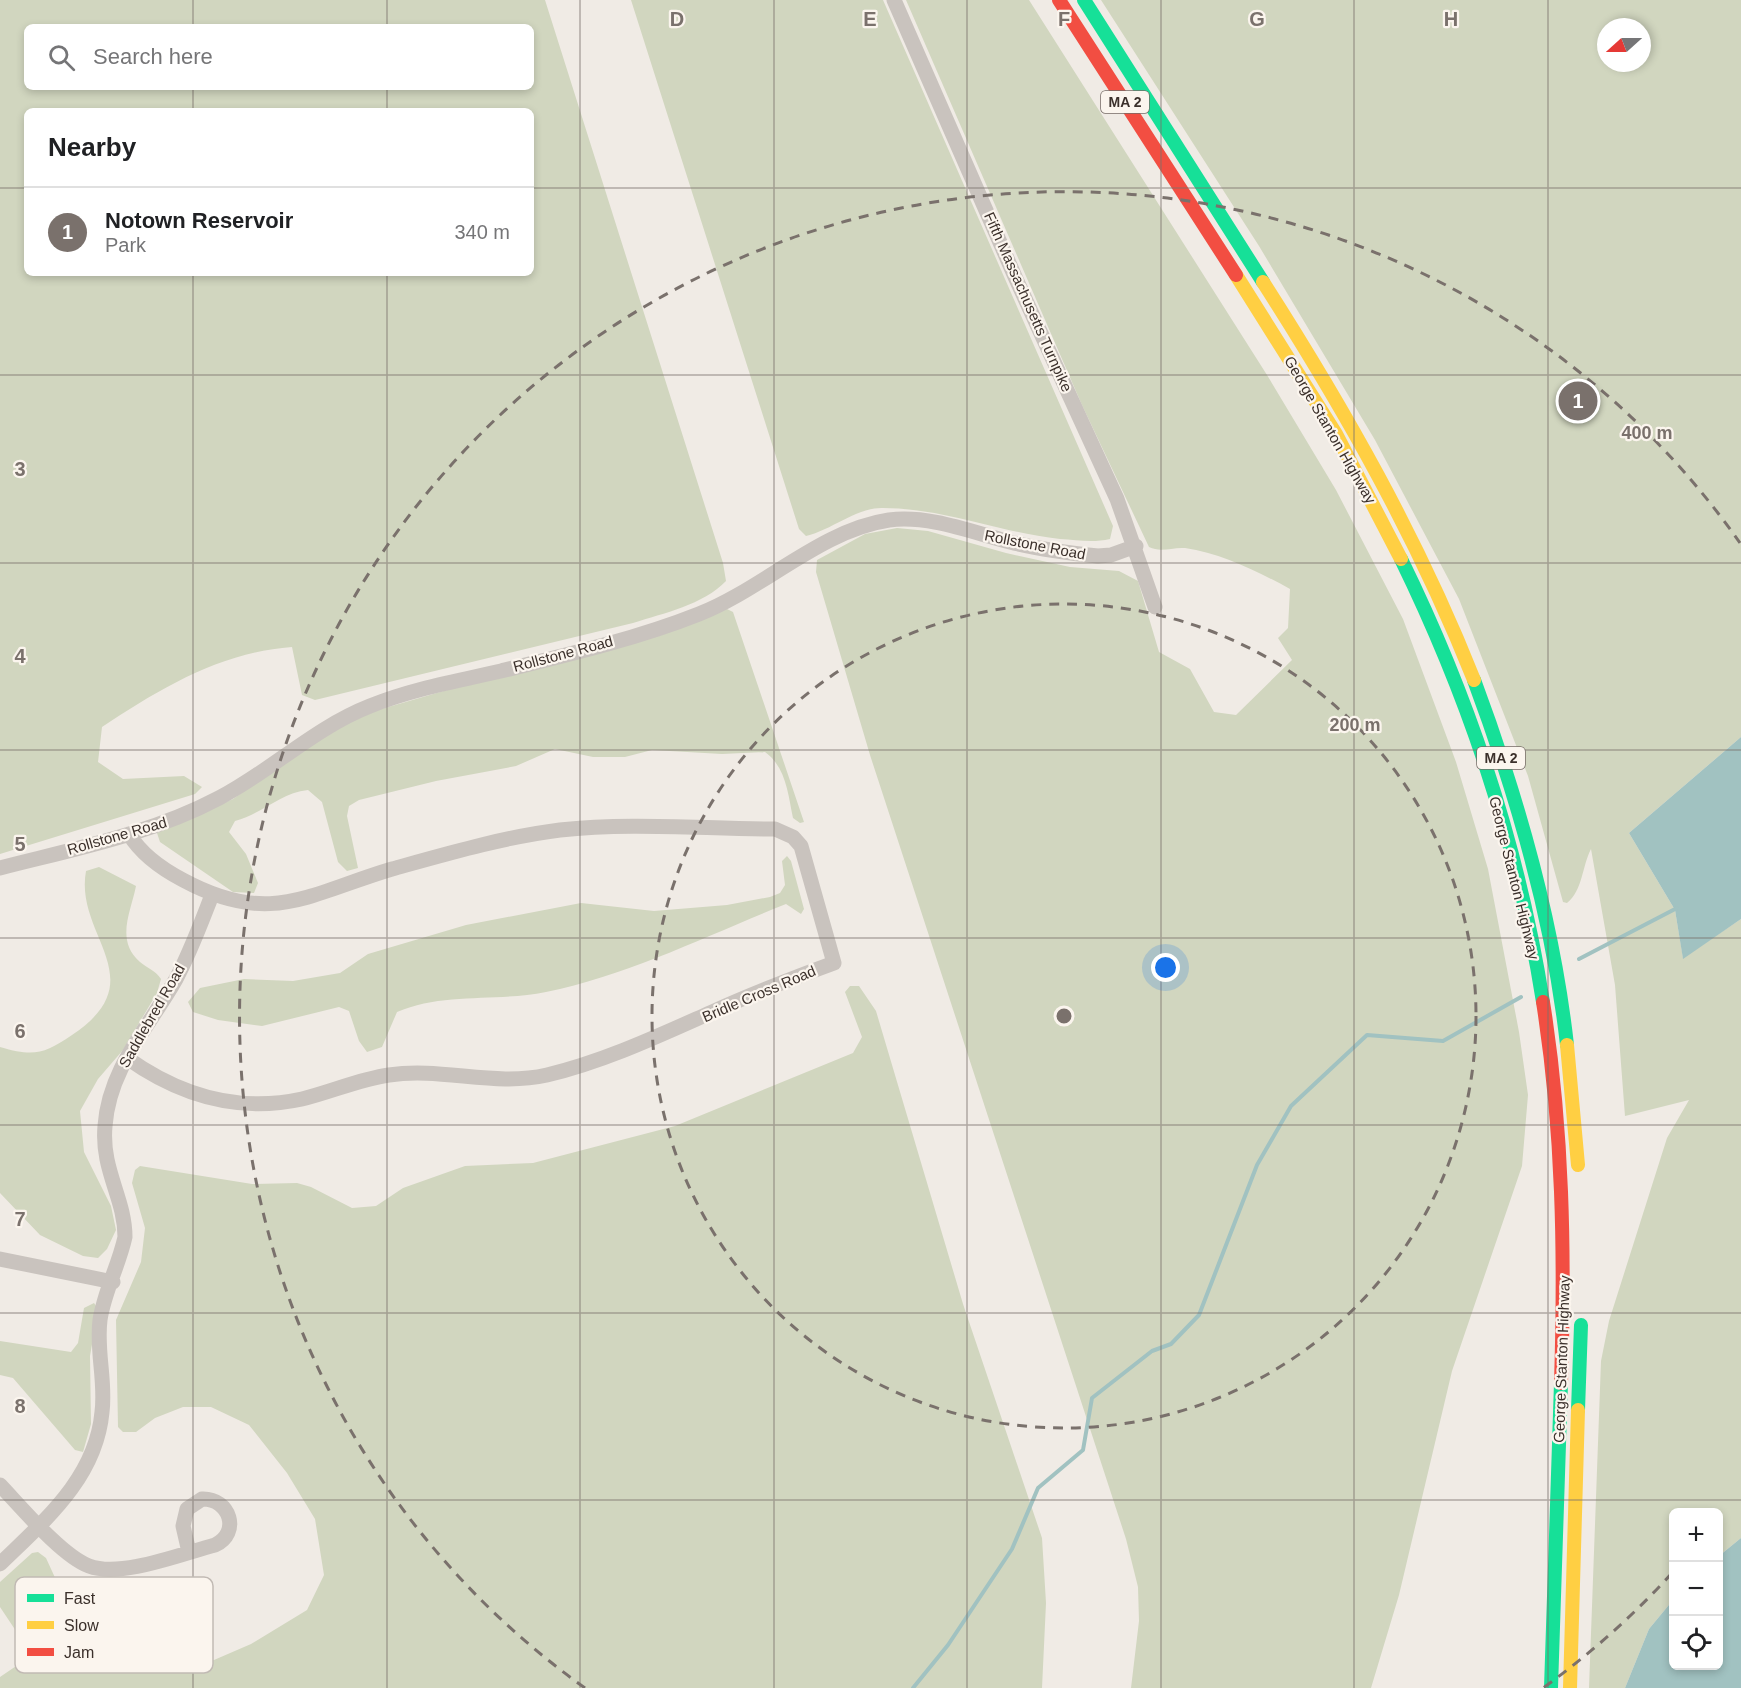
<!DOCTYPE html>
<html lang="en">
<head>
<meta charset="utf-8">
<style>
  :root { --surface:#fff; --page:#f6f6f6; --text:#202124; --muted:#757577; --line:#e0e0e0; --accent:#7a716c }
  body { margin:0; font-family:Arial,sans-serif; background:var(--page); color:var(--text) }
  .controls { position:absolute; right:18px; bottom:18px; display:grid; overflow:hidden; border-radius:9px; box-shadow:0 3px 9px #0003 }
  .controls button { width:54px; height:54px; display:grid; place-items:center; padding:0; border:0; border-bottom:2px solid var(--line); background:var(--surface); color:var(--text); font:30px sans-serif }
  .compass { position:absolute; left:1597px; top:18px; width:54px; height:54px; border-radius:50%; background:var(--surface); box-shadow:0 3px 9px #0003; rotate:249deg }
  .you { position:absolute; left:1166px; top:968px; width:21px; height:21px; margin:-15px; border:4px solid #fff; border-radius:50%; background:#1a73e8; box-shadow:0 0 0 9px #1a73e833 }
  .badge { display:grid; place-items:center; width:39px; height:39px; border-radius:50%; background:var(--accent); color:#fff; font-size:20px; font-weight:700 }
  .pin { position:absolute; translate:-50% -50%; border:3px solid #fff; box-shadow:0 2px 6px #0006 }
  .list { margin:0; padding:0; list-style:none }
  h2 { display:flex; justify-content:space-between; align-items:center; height:78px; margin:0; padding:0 24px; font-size:26px }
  h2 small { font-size:20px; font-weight:400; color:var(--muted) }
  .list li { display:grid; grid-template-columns:39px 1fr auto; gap:18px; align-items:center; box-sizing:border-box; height:90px; padding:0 24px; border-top:2px solid var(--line) }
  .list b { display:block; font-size:22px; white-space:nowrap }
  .list p { margin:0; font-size:20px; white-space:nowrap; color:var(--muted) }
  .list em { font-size:20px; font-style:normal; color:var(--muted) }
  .icon { flex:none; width:33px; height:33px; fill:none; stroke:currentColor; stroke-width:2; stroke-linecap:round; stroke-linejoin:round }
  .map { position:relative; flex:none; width:1741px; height:1688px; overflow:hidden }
  .search { position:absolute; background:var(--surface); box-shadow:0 3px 9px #0003; left:24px; top:24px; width:510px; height:66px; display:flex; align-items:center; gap:15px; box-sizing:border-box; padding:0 21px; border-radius:9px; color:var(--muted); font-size:22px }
  .panel { position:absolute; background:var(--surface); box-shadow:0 3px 9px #0003; left:24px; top:108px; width:510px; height:168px; border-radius:9px }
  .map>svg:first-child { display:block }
  .green { fill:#d1d6bf; fill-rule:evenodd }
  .water { fill:#a1c2c1 }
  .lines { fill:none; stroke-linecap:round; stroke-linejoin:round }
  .stream { stroke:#a1c2c1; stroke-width:4 }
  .street { stroke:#c9c3be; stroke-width:15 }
  .fast { stroke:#16e098; stroke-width:14 }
  .slow { stroke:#ffcf43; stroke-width:14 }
  .jam { stroke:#f24e42; stroke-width:14 }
  .grid { fill:none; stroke:#7a716c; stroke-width:1.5; stroke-opacity:0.55 }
  .ring { fill:none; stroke:#7a716c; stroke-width:3; stroke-dasharray:10 8 }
  .labels { text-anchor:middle; stroke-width:4.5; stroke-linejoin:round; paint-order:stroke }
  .shield { fill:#fbf5ee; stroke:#756b66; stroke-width:1.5 }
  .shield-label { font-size:14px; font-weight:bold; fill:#3b302b }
  .street-label { font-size:15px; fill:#3b302b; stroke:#fbf5ee }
  .key { fill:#fbf5ee; stroke:#c1bab4; stroke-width:1.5 }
  .key-label { font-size:16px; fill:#3b302b }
  .grid-label { font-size:20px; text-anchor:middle; font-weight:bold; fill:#7a716c; stroke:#fbf5ee; stroke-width:4.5; stroke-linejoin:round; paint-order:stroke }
  .centre { fill:#7a716c; stroke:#fbf5ee; stroke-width:3 }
  .ring-label { font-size:18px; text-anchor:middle; font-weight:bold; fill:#7a716c; stroke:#fbf5ee; stroke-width:4.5; stroke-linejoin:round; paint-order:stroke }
</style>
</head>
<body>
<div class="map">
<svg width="1741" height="1688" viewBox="0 0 1741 1688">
  <rect width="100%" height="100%" fill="#f0ebe5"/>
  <path class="green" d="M0 0H545L723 563 726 581C703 605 664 613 633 623L315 700 302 695 292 647C221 652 161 688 102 727L98 762 123 779 184 776 202 787 195 794 0 854ZM27 27H531V87H27ZM27 111H531V273H27Z
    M631 0H883L1113 526 1110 539C1093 543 1077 540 1060 539 1001 533 944 508 883 508 857 507 832 530 806 536L799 529Z
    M906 0H1029L1267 375 1336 490 1403 619 1456 762 1488 869 1519 1032 1528 1095 1522 1166 1452 1371 1399 1595 1371 1688H1131L1139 1621 1138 1587 1126 1539 870 755 816 572 817 560 865 534 897 528 928 531 1006 553 1070 567 1119 571 1138 581 1159 652 1190 669 1214 712 1236 715 1292 660 1278 638 1288 628 1290 589C1259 572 1221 553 1185 548 1172 547 1161 553 1149 547L1082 405Z
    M1101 0H1741V737L1629 833 1675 910 1683 958 1741 919V1538L1719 1556 1718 1512H1674L1673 1600 1649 1629 1625 1688H1589L1601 1361 1609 1321 1667 1138 1689 1100 1625 1116 1615 985 1591 849C1582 866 1583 890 1567 903L1563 902 1528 776 1459 599 1375 440 1259 246ZM1606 27H1642V63H1606Z
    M727 609 733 612 804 822 800 823 793 818C788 794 786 767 765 752L722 754 652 750 625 757H593L555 749 516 766 436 781 359 800 349 806 347 816 358 868 347 871 338 862 322 802 308 790C280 793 264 813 235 821L229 832 246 854 258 883 254 893 233 892 160 842 157 833 233 799 333 728 378 710Z
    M787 856 791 861 804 909 801 914 786 904C708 935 629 975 546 992 497 1002 443 992 397 1012L382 1047 367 1052 359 1041 349 1011 339 1007 262 1026 218 1020 193 1012 188 1002 200 988 244 979 293 981 340 973 368 954 466 925 581 903 654 911 727 905 770 897 780 893 785 885 782 861Z
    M99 867 136 886C131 912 115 940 140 962 148 969 155 970 161 979L157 993 123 1050 98 1079 80 1111 84 1152 111 1206 116 1230 107 1249 98 1258 83 1256 40 1235 0 1193V1047C34 1057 44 1054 72 1035 156 979 74 936 86 871Z
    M850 986H859L876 1011 963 1304 1042 1538 1046 1603 1042 1688H0V1677L25 1660 26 1646 0 1607V1582L32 1553 38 1552 46 1558 90 1654 110 1661 214 1660 251 1644 307 1610 324 1575 315 1519 287 1473 249 1425 211 1407H183L155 1418 136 1432H123L118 1427 116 1320 141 1262 145 1228 132 1183 135 1170 140 1166 252 1184 297 1183 311 1187 352 1208 376 1206 403 1188 465 1166 533 1163 675 1126 853 1053 862 1037 845 992Z
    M94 1303 98 1309 90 1356 91 1424 83 1452 75 1450 13 1378 0 1375V1341L71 1352 78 1343 84 1308Z"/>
  <path class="water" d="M1741 737V919L1683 959 1675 910 1629 833Z
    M1741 1538V1688H1625L1649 1629 1673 1600 1674 1666H1718L1719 1556Z"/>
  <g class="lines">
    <path class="stream" d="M1579 959 1677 908
      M913 1688 948 1645 1012 1549 1038 1488 1083 1450 1092 1398 1152 1351 1171 1344 1199 1315 1257 1165 1291 1106 1367 1035 1443 1041 1521 997"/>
    <path class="street" d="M894 0 1016 279 1117 499 1155 607
      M0 868C74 849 151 834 219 798 271 771 314 728 370 706 412 689 457 681 501 671 567 655 636 639 699 614 763 589 821 530 889 520 930 515 971 532 1010 542 1038 549 1069 553 1098 556L1111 555 1136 546
      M127 1058C179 1095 238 1113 302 1099 331 1092 360 1079 389 1075 442 1067 495 1087 547 1075 605 1061 658 1036 712 1012 752 994 793 978 834 963L801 846 793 837 775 829C704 829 631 822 560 830 504 837 446 854 392 869 308 894 270 927 183 880 162 869 141 854 129 834
      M0 1259 113 1282
      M0 1485C21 1507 62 1556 89 1566 121 1578 181 1554 215 1545 241 1533 230 1498 202 1499L187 1509 183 1526 189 1552
      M0 1564C45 1520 96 1478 102 1412 106 1381 96 1351 100 1320 104 1292 119 1265 125 1237 125 1198 101 1170 105 1126 109 1068 149 1027 176 979 190 953 201 923 212 895"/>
    <path class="fast" d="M1084 0 1263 282
      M1401 559C1469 698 1519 849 1543 1002
      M1474 680C1518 798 1553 919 1567 1045
      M1578 1410 1581 1325
      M1551 1688 1561 1383"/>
    <path class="slow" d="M1236 275 1336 434 1401 559
      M1263 282C1345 410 1418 539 1474 680
      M1567 1045 1578 1165
      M1570 1688 1578 1410"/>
    <path class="jam" d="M1059 0 1236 275
      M1543 1002C1563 1128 1565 1255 1561 1383"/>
  </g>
  <path class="grid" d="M193 0V27M387 0V27M580 0V1688M774 0V1688M967 0V1688M1161 0V1688M1354 0V1688M1548 0V1688M193 87V111M387 87V111M0 188H27M531 188H1741M193 273V1688M387 273V1688M0 375H1741M0 563H1741M0 750H1741M0 938H1741M0 1125H1741M0 1313H1741M0 1500H1741"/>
  <g class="ring">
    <circle cx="1064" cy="1016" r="412"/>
    <path d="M1672 1573A825 825 0 0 1 1543 1688M585 1688A825 825 0 1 1 1740 543"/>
  </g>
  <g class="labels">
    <g class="shield">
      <rect x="1101" y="91" width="48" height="22" rx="4.5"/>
      <rect x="1477" y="747" width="48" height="22" rx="4.5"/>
    </g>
    <g class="shield-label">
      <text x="1125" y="107">MA 2</text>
      <text x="1501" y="763">MA 2</text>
    </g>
    <g class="street-label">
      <text transform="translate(1028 302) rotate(66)" y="5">Fifth Massachusetts Turnpike</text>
      <text transform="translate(1330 430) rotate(60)" y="5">George Stanton Highway</text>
      <text transform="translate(1035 545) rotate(11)" y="5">Rollstone Road</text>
      <text transform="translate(563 654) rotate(-15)" y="5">Rollstone Road</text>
      <text transform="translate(117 836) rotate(-16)" y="5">Rollstone Road</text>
      <text transform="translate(1514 878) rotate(76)" y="5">George Stanton Highway</text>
      <text transform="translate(759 994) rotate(-23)" y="5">Bridle Cross Road</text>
      <text transform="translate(152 1016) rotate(-60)" y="5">Saddlebred Road</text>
      <text transform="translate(1562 1359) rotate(-88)" y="5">George Stanton Highway</text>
    </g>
  </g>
  <rect x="15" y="1577" width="198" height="96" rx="9" class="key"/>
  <rect x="27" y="1594" width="27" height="8" fill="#16e098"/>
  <rect x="27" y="1621" width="27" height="8" fill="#ffcf43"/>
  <rect x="27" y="1648" width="27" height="8" fill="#f24e42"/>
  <g class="key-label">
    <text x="64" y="1604">Fast</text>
    <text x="64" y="1631">Slow</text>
    <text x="64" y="1658">Jam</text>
  </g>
  <g class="grid-label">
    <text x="677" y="26">D</text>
    <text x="870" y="26">E</text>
    <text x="1064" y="26">F</text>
    <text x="1257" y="26">G</text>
    <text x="1451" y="26">H</text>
    <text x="20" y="476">3</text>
    <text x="20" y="663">4</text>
    <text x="20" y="851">5</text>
    <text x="20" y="1038">6</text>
    <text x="20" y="1226">7</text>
    <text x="20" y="1413">8</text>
  </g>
  <circle cx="1064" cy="1016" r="9" class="centre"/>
  <g class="ring-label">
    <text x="1647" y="439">400 m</text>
    <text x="1355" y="731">200 m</text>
  </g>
</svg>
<div class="controls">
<button>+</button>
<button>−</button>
<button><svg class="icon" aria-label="locate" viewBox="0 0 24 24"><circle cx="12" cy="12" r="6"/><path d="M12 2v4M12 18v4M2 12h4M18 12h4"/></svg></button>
</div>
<svg class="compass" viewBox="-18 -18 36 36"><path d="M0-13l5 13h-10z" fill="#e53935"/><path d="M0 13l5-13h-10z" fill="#757577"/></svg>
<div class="you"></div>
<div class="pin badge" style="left:1578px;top:401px">1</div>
<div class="search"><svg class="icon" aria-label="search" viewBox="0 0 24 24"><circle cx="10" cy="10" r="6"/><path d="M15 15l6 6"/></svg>Search here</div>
<section class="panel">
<h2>Nearby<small></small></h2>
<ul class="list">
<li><span class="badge">1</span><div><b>Notown Reservoir</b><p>Park</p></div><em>340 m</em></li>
</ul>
</section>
</div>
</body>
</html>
